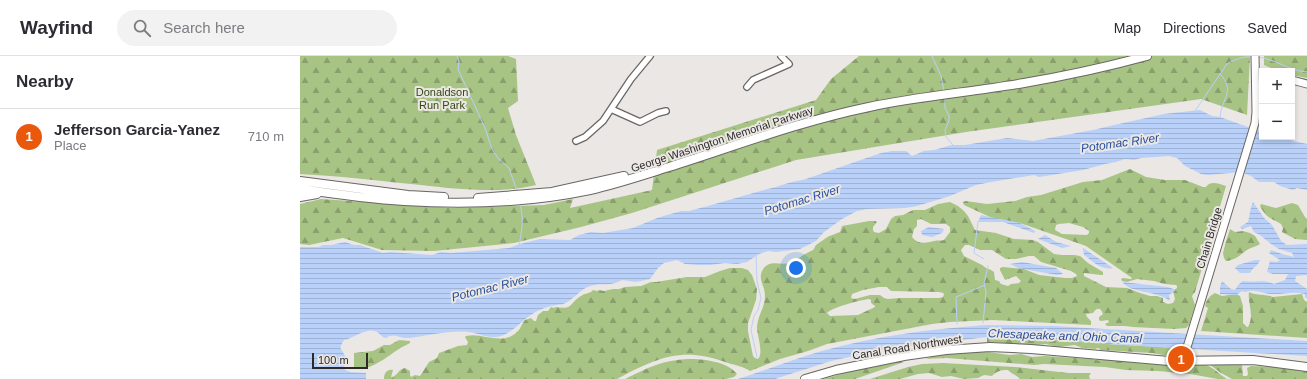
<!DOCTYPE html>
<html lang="en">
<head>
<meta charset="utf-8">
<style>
  :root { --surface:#fff; --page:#f2f2f3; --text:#2b2b33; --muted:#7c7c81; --line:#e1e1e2; --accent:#ea580c }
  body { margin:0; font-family:Arial,sans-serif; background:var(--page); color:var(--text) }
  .controls { position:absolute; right:12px; top:12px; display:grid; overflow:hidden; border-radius:0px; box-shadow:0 2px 6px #0003 }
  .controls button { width:36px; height:36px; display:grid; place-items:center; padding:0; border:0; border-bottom:1px solid var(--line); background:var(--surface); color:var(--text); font:20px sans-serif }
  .scale { position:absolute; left:12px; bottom:10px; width:56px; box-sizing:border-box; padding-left:4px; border:2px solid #2d2b2a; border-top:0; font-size:11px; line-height:14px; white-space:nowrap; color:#2d2b2a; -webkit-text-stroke:3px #ebe7e4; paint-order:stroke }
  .you { position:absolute; left:496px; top:212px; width:14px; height:14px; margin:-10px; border:3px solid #fff; border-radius:50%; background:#1a73e8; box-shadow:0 0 0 6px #1a73e833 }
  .badge { display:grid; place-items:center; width:26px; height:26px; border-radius:50%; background:var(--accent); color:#fff; font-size:13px; font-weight:700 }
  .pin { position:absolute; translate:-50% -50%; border:2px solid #fff; box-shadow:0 1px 4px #0006 }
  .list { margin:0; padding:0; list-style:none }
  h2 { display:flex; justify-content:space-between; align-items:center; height:52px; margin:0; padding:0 16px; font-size:17px }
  h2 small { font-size:13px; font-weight:400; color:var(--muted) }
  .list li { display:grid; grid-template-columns:26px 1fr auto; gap:12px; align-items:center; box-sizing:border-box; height:56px; padding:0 16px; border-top:1px solid var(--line) }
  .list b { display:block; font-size:15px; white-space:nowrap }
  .list p { margin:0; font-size:13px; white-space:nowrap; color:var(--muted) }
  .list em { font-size:13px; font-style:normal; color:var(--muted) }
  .icon { flex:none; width:22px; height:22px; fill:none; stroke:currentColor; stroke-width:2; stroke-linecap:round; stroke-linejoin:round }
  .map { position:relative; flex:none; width:1007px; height:323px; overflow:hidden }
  header { display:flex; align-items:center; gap:24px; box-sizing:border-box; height:56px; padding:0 20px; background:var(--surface); border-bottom:1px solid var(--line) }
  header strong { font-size:19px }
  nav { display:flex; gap:22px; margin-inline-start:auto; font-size:14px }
  .search { width:280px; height:36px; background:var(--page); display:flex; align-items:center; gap:10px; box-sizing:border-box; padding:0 14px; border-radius:22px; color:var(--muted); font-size:15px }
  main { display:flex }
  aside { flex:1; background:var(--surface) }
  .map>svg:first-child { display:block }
  .forest { fill:url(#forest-firs); fill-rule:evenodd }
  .water { fill:url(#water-rules) }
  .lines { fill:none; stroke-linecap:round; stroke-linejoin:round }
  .stream { stroke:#b9d0f9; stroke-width:1 }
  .minor-casing { stroke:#696663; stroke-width:8 }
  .major-casing { stroke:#696663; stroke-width:9 }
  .highway-casing { stroke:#696663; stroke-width:10 }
  .minor { stroke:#fff; stroke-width:5.5 }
  .major { stroke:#fff; stroke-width:7 }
  .highway { stroke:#fff; stroke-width:8 }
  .labels { text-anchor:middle; stroke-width:4; stroke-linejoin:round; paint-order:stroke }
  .park-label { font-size:11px; fill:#344712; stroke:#ebe7e4 }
  .street-label { font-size:11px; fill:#2d2b2a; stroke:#ebe7e4 }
  .water-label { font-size:12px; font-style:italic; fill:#27509e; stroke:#ebe7e4 }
</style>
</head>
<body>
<header>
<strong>Wayfind</strong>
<div class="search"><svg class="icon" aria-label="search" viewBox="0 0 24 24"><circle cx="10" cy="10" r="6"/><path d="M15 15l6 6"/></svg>Search here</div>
<nav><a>Map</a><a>Directions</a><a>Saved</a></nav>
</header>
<main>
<aside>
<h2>Nearby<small></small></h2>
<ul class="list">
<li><span class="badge">1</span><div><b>Jefferson Garcia-Yanez</b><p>Place</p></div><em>710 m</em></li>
</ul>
</aside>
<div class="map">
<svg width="1007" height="323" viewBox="0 0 1007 323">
  <defs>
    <pattern id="forest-firs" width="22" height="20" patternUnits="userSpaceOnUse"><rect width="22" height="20" fill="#a8c484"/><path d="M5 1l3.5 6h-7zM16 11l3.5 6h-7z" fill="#899f6c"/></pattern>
    <pattern id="water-rules" width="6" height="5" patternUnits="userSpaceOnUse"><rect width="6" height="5" fill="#b9d0f9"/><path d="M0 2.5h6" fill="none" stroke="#9fb3d6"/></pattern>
  </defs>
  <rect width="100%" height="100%" fill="#ebe7e4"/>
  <path class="forest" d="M0 0H208L216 3 218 45 208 52 216 79 236 129C200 138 157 133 121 129 81 125 40 120 0 118Z
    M559 0H950L947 59 901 43 666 76 496 104 332 157 281 171 214 187 134 195 82 194 43 182 9 189 0 188V148L21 143 152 152 244 149 273 143 270 152 352 134 357 94 516 44 531 23Z
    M964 0H1007V22L992 19V15H979L964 9Z
    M830 113 846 121 865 124H885L903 131H906C911 124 919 128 926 130L895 236 892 240 895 249 889 269 886 272 874 273 833 271 825 270H807L805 268 809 266 808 264 801 265 799 264V261L803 258 801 254C798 251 795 254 793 257L786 258 787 261 791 265V269L692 264 650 266 632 268 527 288 508 295 480 303 450 315C443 310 433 309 425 306 381 290 355 303 317 323H84C84 317 87 313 93 314L91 321C97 321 98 313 105 312L110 315V319L111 321 115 319 120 320 129 306 137 302 139 297 158 290 167 289 168 286 165 281 166 280C183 276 203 291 218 275 221 272 222 267 225 264L231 262 234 265H236L238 259 243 255H248L251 251 254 252 256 251C274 254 269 247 281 240 285 237 290 238 293 234L297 235 299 234 304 235 313 233H319L325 231 341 230 351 226H356L387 221H405L420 215 430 212H442L448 214 452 219 457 233 456 244 448 267V275L453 300 455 302 458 303C464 297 457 280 457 271 458 256 468 249 464 233 462 227 459 221 462 215 469 202 480 210 489 207 497 204 501 200 507 197 509 196 511 195 513 194 515 192 514 192 516 189 519 187 523 184 526 182 530 179 536 178 540 176L542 170 569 165H575L577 166 573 171V174L574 176 579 177 586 173 591 163 595 160 603 159 613 154H625L638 148 650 146 658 150 664 155 668 160 675 174 696 177 714 183 733 184 738 186 754 198 762 199H774L780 200 788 207 803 216V219H801L784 217V220L806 231 827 232 840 237 850 240H857L863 242V246L868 248 873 247 875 243 873 235 877 232V230L876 229 864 228 854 225 837 223 827 226 822 225 821 223 823 222 831 223 832 222 786 190 720 167 692 162 664 149 663 146 666 145 687 148 715 145 727 141 741 139 783 126 802 124ZM621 163 631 168H646L650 171V176L644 184C641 185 637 184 634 185 624 187 619 189 612 181L614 173 617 170V164ZM769 167 783 171 789 175V177L787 179 762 178 755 174 756 169 759 168ZM665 189H669L680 194H692L706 203H716L729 200H734L741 206 771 215 776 218 777 220 772 222H765L739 219 724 213 703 211 700 212V214L705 224 716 220 721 225 719 227 711 228 708 230 701 228 699 225 695 224 694 216 691 214 686 212 682 209 664 200 661 194ZM579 231H587L591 235 639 236 643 237 644 238 643 241 639 242H600L588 243 584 242 580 239H570L555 243 551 242 552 238 563 234ZM569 243 571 244V247L575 250V251L558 259 530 260 527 257C533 251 560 244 569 243Z
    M992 147 998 149 1005 161 1007 163V184L995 183 982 176 983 172 981 168C970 161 967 163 960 150L961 148 976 152Z
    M930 173 935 176 943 175 950 177 955 180 960 188C956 191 951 191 947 194 940 199 936 204 926 205L924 202 923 197 926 185Z
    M949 236C957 240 967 238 973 241L1002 238 1004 244 1007 246V282L901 275 908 252 905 250C906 245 909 240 915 237L922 240 936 238 940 240 943 250V267L947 271H948C955 258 947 247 949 236Z
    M706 280 737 281 755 284 795 286 807 288 879 292 880 294 872 299H863L852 297 801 294 798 292 795 293 782 292 775 289 758 291 746 288 737 289 687 286V281Z
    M99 284 110 285V287C107 289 103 290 99 293 88 300 68 317 54 312V297L73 295 84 289H90Z
    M682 295 709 299 721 298 732 301 745 300 792 303C799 306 806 303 813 304 831 307 850 308 869 309 881 309 894 306 906 309 913 311 920 319 927 323H918L890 318 858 315 826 314 805 311 744 308 734 309 647 302 626 303 636 299Z
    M388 303C403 303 427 305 437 318L434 321 426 323H325C347 312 363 304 388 303Z
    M600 305 604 306 555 323H523L563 312Z
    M643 307 715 311 768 317H791L789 320 790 323H720C717 319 711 318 708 314 700 314 697 315 692 320L684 319 678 322 664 323 651 320 642 321 629 317 618 318 600 323H570L608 311 622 308Z
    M909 308H942L943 320H947L948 318 947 312 951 310 977 311 1007 316V323H932L921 317Z"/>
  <path class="water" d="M900 54 912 60 920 61 962 76V81H978L1007 88V134L997 132 993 134 980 130 974 126H959L951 120 941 116 908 119 901 118 885 110 877 102 869 100 841 102 834 104 825 103 816 106 805 108 783 114 739 121 734 119 691 126 676 129 650 140 617 150 605 152 567 153 557 155 542 163 524 176 516 185 500 193 476 196 468 195 459 198 447 206 437 208 425 207 410 209H398L385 208 377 204 364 207 358 212 350 223 336 226 322 224C311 231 303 226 290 230 280 233 271 246 263 248 261 249 259 248 257 249 249 250 240 253 234 257 221 264 209 282 193 281 185 281 177 277 169 276 152 274 126 280 109 282 100 283 94 276 86 282 81 281 79 276 75 275 66 272 54 282 44 284 38 293 41 292 45 300L44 310 45 314 50 316 66 317V323H0V191H19L23 189H31L45 186 54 189H60L83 197 90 196 132 199 141 196 151 197 209 192 220 188 240 183 270 184 279 179 291 176 303 177 333 172 357 162 381 155H389C418 148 447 138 476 131 485 128 494 125 503 124L581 97 592 95H606L612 100 624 95 634 94 652 89H665L707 82 733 85 793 74 810 70 864 58Z
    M953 146 964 162 972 169 981 185 987 189 1007 188V219L996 220 995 225 1007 233V242H1005V238C994 235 984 238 973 238 963 238 955 232 945 236L942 235 936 239 920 238V231L922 225 931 233 935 234 938 229 943 225C955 227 962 223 974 228L985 224 988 218H973L967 216 970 205 976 206 980 204 969 197 971 194 982 198 994 201 992 197 979 193 971 188 960 179 954 176 951 170 942 173 940 171 948 166C950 159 950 152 953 146Z
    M681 159 720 167 735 175 734 177 703 166H678Z
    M629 171 644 173 642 177 632 181 622 179 621 175Z
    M745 179 756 186 771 190 762 192 738 183Z
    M783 192 813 212C800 214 794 206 784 199Z
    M955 204H960C958 210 953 211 950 217H940L935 212 938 209Z
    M722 206 756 212 763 218 757 219 718 212 710 208Z
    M822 226 868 231 876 234 869 239 870 245C859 237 846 237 833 233 829 232 825 229 822 226Z
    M686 269 754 270 1007 285V300L807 288 795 286 755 284 737 281 706 280 687 281 581 294 531 305 475 323H438C466 314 494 303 522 295 576 280 630 273 686 269Z"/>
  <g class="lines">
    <path class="stream" d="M157 0 159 5 158 13 185 72 192 93 198 102 209 112 217 135
      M632 0 641 20 644 35
      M958 1C975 3 990 15 1007 16
      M645 42V52L649 60V65L645 74 646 81 653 89
      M895 55 927 8C936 3 943 0 953 1
      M920 61C922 41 936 35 920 18
      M678 166 674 197 684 203
      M219 189C222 175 224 162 220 148
      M456 198 457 225 461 242 458 254 454 260 451 274 457 301
      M683 267 686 236 684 227 688 210
      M657 268 656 241 685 229"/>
    <g class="minor-casing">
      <path id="minor" d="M447 31 453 24 489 8 481 0
        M311 53 340 66 358 57 366 55
        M276 85 285 81 303 65 331 23 350 0"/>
    </g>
    <g class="major-casing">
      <path id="major" d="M992 24 1007 28
        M882 305 888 288 955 67 956 56 955 0"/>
    </g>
    <g class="highway-casing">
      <path id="highway" d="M0 125 108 139 144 141
        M0 133C34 138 69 143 104 145 166 149 228 147 290 134 317 128 343 119 369 111 435 90 501 65 569 51 620 40 673 36 724 27 765 20 807 11 847 0
        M0 141 17 138
        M178 142 252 136 324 120
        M505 323 536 314 604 300 646 294 690 291 731 293 869 305 953 304 1007 311"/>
    </g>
    <use href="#minor" class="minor"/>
    <use href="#major" class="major"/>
    <use href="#highway" class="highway"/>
  </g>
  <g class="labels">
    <g class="park-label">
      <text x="142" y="40">Donaldson<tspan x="142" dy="13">Run Park</tspan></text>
    </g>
    <g class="street-label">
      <text transform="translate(422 83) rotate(-18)" y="4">George Washington Memorial Parkway</text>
      <text transform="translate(909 182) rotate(-73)" y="4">Chain Bridge</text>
      <text transform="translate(607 291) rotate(-9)" y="4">Canal Road Northwest</text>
    </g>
    <g class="water-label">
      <text transform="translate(820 87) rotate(-8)" y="4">Potomac River</text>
      <text transform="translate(502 144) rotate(-17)" y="4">Potomac River</text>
      <text transform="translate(190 232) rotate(-14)" y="4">Potomac River</text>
      <text transform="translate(765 280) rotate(2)" y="4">Chesapeake and Ohio Canal</text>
    </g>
  </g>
</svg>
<div class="controls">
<button>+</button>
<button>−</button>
</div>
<div class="scale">100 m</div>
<div class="you"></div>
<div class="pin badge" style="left:881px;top:303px">1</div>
</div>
</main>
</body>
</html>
